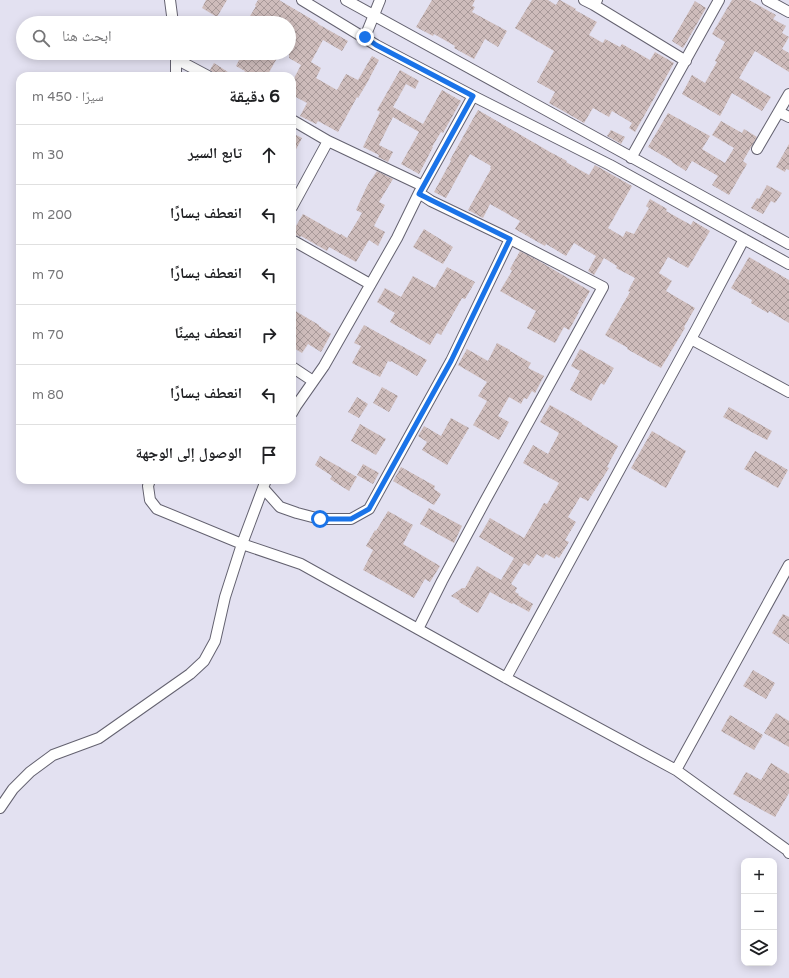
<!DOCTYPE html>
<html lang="ar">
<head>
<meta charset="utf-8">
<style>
  :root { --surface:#fff; --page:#f6f6f6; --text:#202124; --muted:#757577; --line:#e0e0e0 }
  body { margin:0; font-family:"Varela Round","Noto Naskh Arabic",sans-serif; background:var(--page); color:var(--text); direction:rtl }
  .controls { position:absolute; right:12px; bottom:12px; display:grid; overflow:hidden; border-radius:8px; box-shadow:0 2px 10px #0003 }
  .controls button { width:36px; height:36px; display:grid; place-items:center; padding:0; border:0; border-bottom:1px solid var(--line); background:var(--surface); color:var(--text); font:20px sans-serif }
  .stop { position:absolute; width:12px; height:12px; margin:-9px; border:3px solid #1a73e8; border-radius:50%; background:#fff }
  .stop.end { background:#1a73e8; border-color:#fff; box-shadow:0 1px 4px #0008 }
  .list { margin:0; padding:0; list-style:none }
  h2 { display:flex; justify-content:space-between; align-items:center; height:52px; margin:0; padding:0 16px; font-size:17px }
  h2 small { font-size:13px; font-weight:400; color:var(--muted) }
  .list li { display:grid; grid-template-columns:26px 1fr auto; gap:12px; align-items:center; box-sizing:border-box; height:60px; padding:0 16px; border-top:1px solid var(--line) }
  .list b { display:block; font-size:15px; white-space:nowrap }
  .list em { font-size:13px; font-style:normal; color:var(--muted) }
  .icon { flex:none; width:22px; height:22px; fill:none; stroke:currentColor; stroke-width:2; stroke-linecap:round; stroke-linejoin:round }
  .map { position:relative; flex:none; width:789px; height:978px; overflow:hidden; direction:ltr }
  .search { position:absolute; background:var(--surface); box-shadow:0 2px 10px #0003; left:16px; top:16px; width:280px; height:44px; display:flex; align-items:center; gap:10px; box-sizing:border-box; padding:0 14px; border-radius:22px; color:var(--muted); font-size:15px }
  .panel { position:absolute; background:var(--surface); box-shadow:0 2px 10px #0003; left:16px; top:72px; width:280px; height:412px; border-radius:12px; direction:rtl }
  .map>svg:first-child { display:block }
  .building { fill:url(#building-cross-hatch) }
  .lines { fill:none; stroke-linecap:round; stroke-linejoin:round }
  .minor-casing { stroke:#646270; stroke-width:12 }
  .minor { stroke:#fff; stroke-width:10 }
  .route { stroke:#1a73e8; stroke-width:5 }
</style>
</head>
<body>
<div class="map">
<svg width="789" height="978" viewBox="0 0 789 978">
  <defs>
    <pattern id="building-cross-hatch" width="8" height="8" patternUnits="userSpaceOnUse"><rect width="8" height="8" fill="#cebcbb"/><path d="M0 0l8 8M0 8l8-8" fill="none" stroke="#a89999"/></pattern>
  </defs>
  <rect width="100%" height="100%" fill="#e3e1f1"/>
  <path class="building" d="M206 0H227L217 17 202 8Z
    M258 0H279L318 23V24L348 41 342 51 323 40 311 62 321 68 316 78 337 90 346 74 358 80 372 56 379 60 367 83 358 98 357 97 338 132 318 121 316 124 300 116 307 103 292 95V82L301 65 289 58V23H246L256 6 255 5Z
    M432 0H475L472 6 475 7 472 12 507 31 498 47 485 39 474 59 454 48 455 46 434 34 433 36 416 27Z
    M532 0H548L556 5 559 0H560L576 9 575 10 597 22 589 35 603 43 605 39 620 47 622 44 650 60 655 52 674 63 635 132 629 128 632 123 612 111 609 117 593 108 584 123 549 103 555 92 537 82 554 51 515 28Z
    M732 0H749L776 15 773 19 786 26 782 33 789 37 782 49 789 53V72L755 51 739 78 771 97 762 111 732 93 720 116 682 94 692 75 705 83 717 62 715 61 725 42 712 34Z
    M695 1 706 8 683 48 672 41Z
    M227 53H280L267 76H242L245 71 236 66 239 60Z
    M214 63 234 76H218L210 70Z
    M400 70 419 81 415 89 406 84 393 107 423 124 442 90 461 101 443 133 441 132 432 147H433L419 174 401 164 419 132 393 117 379 145 393 152 388 162 378 157 379 155 363 147 380 112 377 110Z
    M478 110 550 152 567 161 566 162 589 175 595 165 632 186 608 228 623 237 626 231 634 234 649 208 646 206 650 199 667 209 666 211 691 225 693 221 710 231 688 268 668 257 659 273 672 281 666 291 695 308 684 327 685 328 661 368 627 349 628 348 605 335 630 292 628 291 635 278 616 268 617 266 604 258 594 275 588 271 596 256 574 243 566 256 546 244 545 246 515 229 520 221 490 204 483 218 468 210 491 169 490 168 491 166 470 154 446 198 434 192 451 161 450 160Z
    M668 113 710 136 702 149 725 163 734 148 712 135 721 121 742 133 744 129 757 137 743 161 747 164 729 195 712 185 718 176 692 161 686 171 672 162V161L648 147Z
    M611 130 625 137 621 144 607 136Z
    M292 133 302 138 292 157Z
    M789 144V170L786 169 785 172 776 167Z
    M377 171 393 179 379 202 385 205 374 226 385 232 378 246 369 240 356 262 329 247 327 251 301 236 300 237 292 233 303 214 340 235 341 234 347 238 362 213 356 210 367 186Z
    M767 185 782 193 775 203 771 201 763 214 751 208 757 198 759 199Z
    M424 229 453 247 443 264 413 247Z
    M520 251 539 261 590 291 578 312H579L569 330 564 327 555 343 527 328 536 311 500 291 512 271 510 269Z
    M749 257 789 280V323L769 311 768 313 751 303 752 300 731 288Z
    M447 267 475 282 465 299 462 298 441 335 437 333 430 345 390 322 395 313 377 302 385 288 401 297 413 276 435 288Z
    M292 309 319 325V326L331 334 321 352 308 344 302 353 292 347Z
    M364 325 427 360 417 376 391 361 390 362 388 361 380 377 352 363 361 346 354 343Z
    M497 343 510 350V351L531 363 528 368 544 376 535 393 532 391 527 399 524 398 521 404 509 397 498 416 509 422 499 440 473 425 487 401 478 396 487 382 458 365 467 349 488 361Z
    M580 349 614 368 604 385 601 383 591 401 570 390 580 371 571 366Z
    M382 387 398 396 389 412 373 403Z
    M357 397 368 404 359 418 348 412Z
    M550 405 582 423V424L618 446 607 467 609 468 588 501 580 497 568 517 576 522 565 540 569 542 559 558 556 556 555 559 546 554 543 558 537 554 529 566 524 563 511 584 517 588 515 592 519 594 518 595 533 604 529 612 513 603 512 604 490 592 478 613 459 602 460 601 451 596 462 588H465L477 566 501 580 514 558 479 537 490 518 524 538 544 503 547 504 559 483 523 463 533 445 548 454 559 433 540 422Z
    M729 407 772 431 767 440 723 417Z
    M451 418 469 428 447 465 422 450 427 442 418 436 424 426 441 436Z
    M360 424 386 439 376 455 351 441Z
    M652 431 686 451 666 488 631 468Z
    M755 451 788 470 778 488 744 469Z
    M320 456 357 477 349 491 330 479 332 476 315 465Z
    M363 464 379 473 373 484 357 475Z
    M401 467 435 486 434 489 441 494 434 505 393 481Z
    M429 508 462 526 454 543 420 524Z
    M388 511 413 525 403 544 440 566 430 582 425 579 414 598 363 570 373 550 366 546 375 530 376 531Z
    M783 614 789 617V644L772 633Z
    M753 670 775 683 766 699 743 686Z
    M776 713 789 721V747L764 733Z
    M730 715 763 735 754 750 721 731Z
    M771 763 789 774V793L775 817 733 794 746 772 761 780Z"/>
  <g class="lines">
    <g class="minor-casing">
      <path id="minor" d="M170 0 173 23
        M302 0 376 45 473 96 610 165 789 264
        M346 0 789 244
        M584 0 594 5
        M597 0 594 5 686 61
        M767 0 789 12
        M365 37 380 0
        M176 55V76
        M176 59 208 76
        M779 112 789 117
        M292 120 328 141 423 186
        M757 149 789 94
        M631 158 719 0
        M292 207 328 141
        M292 240 370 284
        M691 339 789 392
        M292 367 313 381
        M292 413 296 406 324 366 397 238 419 193
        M150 480 148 486 150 500 157 509 242 544 266 480
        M264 489 280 507 297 513 320 519H351L369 509 451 361 510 239
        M418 629 442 581 485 501 603 287 510 239 431 201 419 193 473 96
        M506 678 697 328 744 239
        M676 770 789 565
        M0 808 13 789 30 772 53 755 99 738 190 674 204 661 215 641 225 597 242 544 301 564 506 678 676 770 787 850 789 853"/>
    </g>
    <use href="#minor" class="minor"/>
  </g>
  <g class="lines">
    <path class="route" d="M320 519H351L369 509 451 361 510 239 431 200 419 194 473 96 376 45 365 37"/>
  </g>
</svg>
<div class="controls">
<button>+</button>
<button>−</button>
<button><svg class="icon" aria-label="layers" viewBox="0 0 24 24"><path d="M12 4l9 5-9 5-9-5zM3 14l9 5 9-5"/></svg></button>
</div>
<div class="stop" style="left:320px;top:519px"></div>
<div class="stop end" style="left:365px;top:37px"></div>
<div class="search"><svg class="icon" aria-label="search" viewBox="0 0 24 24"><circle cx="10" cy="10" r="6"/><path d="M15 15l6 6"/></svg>ابحث هنا</div>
<section class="panel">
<h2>6 دقيقة<small>سيرًا · 450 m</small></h2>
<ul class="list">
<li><svg class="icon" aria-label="ahead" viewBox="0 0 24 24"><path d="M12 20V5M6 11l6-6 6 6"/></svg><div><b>تابع السير</b></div><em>30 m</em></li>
<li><svg class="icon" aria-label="left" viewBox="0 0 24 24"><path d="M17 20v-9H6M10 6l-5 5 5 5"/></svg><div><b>انعطف يسارًا</b></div><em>200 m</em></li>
<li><svg class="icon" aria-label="left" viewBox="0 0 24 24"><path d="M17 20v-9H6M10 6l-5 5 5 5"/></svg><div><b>انعطف يسارًا</b></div><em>70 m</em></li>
<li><svg class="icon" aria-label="right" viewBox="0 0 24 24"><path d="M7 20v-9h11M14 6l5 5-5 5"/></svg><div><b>انعطف يمينًا</b></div><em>70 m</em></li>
<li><svg class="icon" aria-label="left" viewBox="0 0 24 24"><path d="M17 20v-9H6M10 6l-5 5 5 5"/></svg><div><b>انعطف يسارًا</b></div><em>80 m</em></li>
<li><svg class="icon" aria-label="arrive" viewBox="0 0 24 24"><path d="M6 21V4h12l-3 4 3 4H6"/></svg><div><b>الوصول إلى الوجهة</b></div></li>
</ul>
</section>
</div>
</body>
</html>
